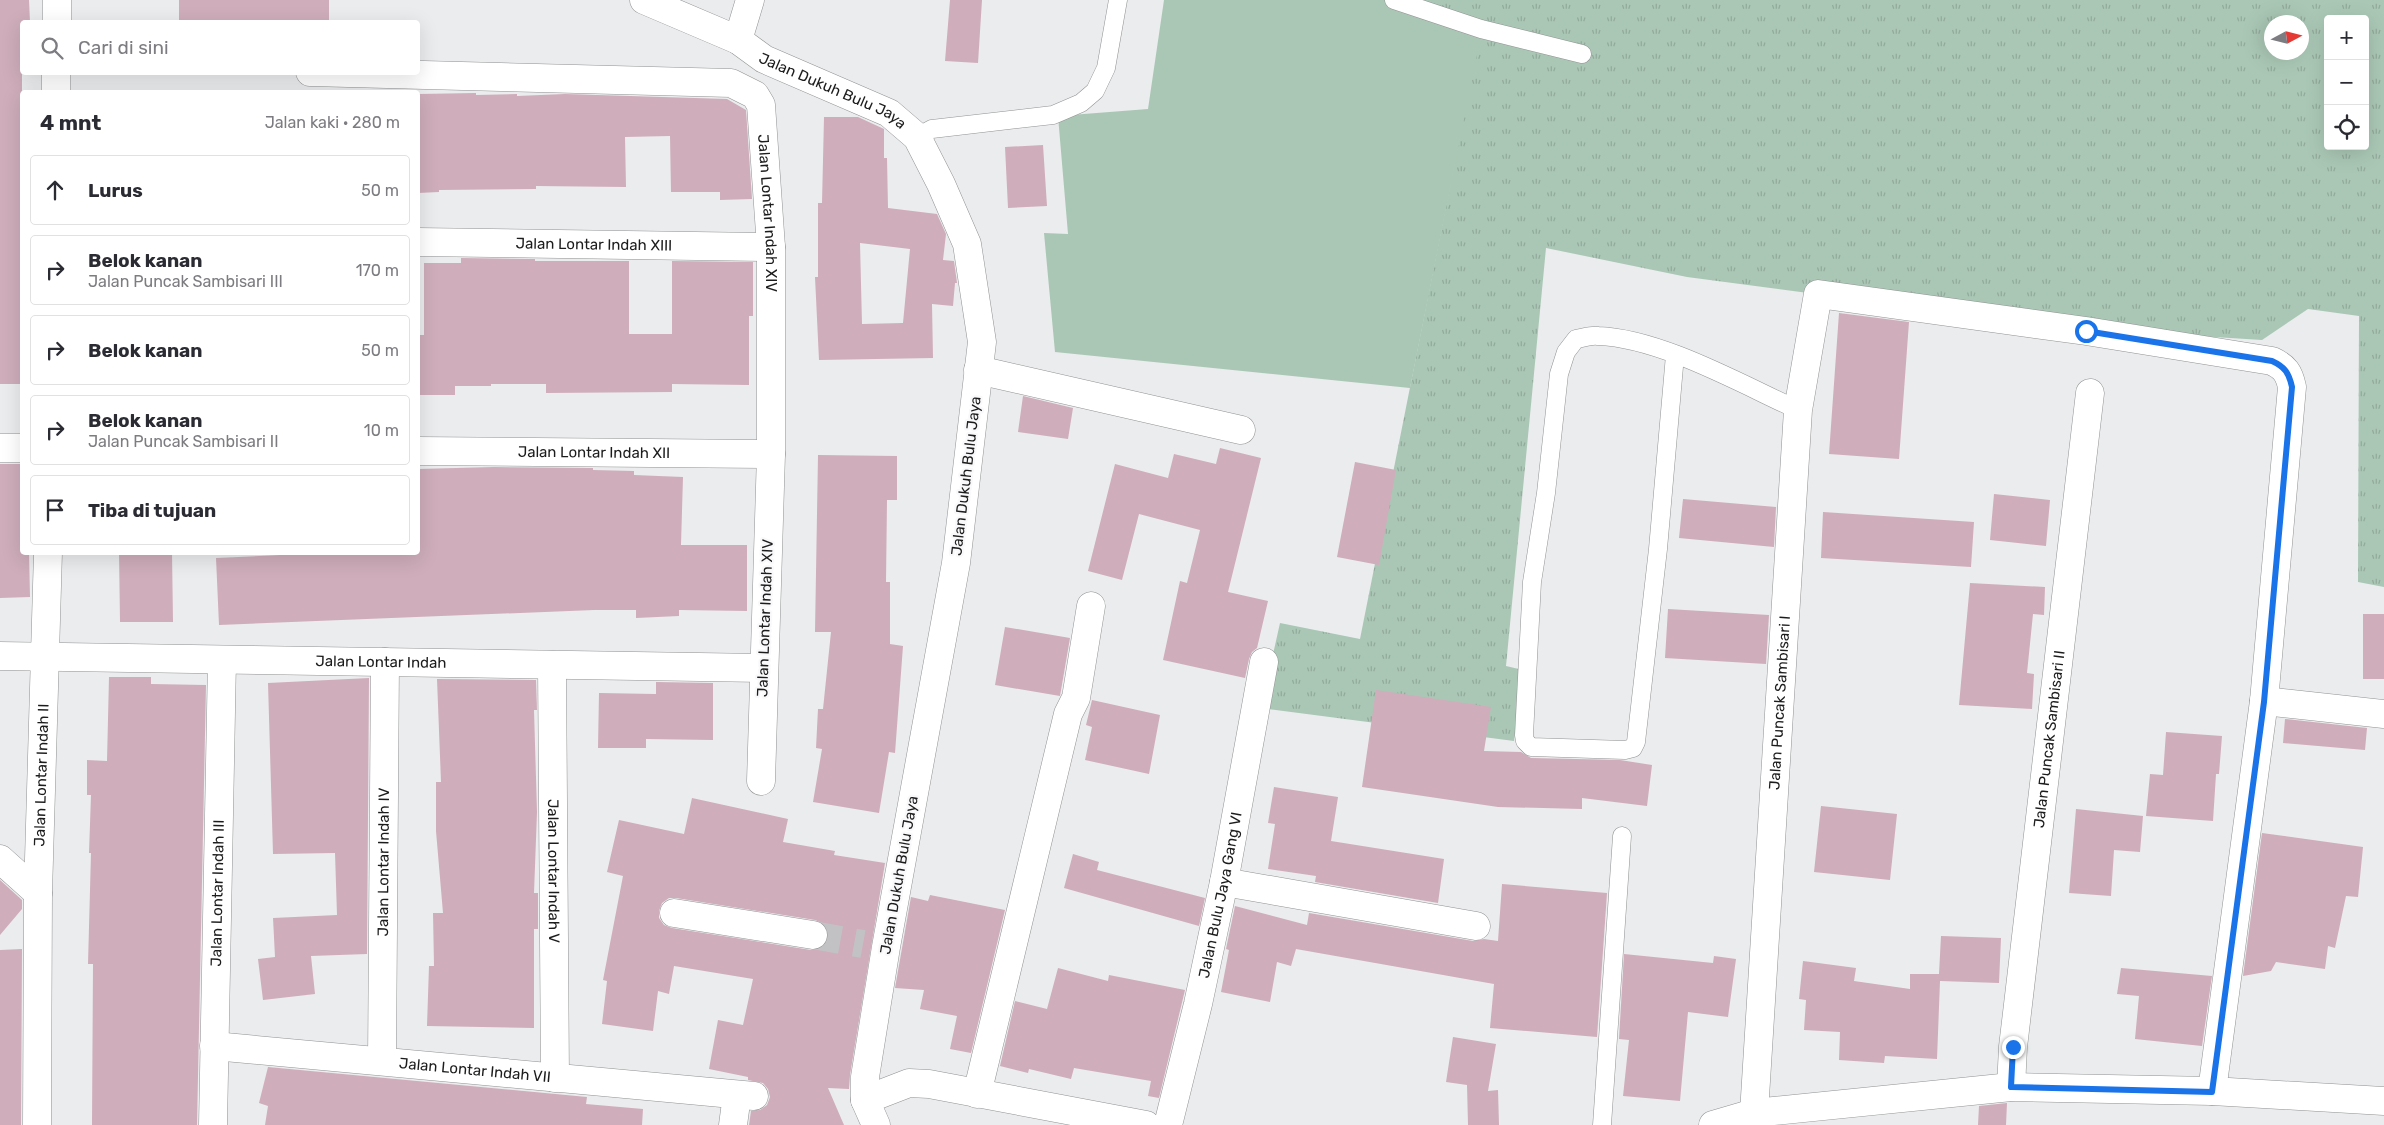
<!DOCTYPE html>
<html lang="id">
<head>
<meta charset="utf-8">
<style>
  :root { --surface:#fff; --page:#f7f7f7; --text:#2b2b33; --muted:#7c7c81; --line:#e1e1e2 }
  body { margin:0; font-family:Rubik,sans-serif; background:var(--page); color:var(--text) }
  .controls { position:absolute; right:15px; top:15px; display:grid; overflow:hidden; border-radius:5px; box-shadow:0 5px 20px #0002 }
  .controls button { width:45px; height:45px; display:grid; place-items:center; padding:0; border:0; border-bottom:1px solid var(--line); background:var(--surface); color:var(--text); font:25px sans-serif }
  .compass { position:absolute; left:2264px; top:15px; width:45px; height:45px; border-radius:50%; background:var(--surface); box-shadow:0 5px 20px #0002; rotate:83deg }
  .stop { position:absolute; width:15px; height:15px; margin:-11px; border:4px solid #1a73e8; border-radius:50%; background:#fff }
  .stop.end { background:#1a73e8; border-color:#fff; box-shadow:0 1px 5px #0008 }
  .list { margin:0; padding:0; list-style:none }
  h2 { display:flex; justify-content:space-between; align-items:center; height:65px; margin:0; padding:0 20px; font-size:21px }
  h2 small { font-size:16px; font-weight:400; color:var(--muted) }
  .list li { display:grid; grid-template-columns:32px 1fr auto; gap:15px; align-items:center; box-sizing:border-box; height:70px; margin:0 10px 10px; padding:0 10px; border:1px solid var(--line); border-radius:5px }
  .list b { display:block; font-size:19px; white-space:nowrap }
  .list p { margin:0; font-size:16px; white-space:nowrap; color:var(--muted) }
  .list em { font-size:16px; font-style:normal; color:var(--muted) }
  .icon { flex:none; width:28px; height:28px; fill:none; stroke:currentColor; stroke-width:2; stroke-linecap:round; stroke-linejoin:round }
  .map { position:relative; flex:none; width:2384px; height:1125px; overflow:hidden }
  .search { position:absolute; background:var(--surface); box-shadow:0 5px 20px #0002; left:20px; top:20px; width:400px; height:55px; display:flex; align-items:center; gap:12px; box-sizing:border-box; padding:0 18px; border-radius:5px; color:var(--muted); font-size:19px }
  .panel { position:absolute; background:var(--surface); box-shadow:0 5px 20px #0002; left:20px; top:90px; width:400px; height:465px; border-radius:5px }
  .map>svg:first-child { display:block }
  .grass { fill:url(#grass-tufts); fill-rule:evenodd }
  .pitch { fill:#aac7b5 }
  .building { fill:#cfadbb; fill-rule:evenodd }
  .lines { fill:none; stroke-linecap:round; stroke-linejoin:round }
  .street-tunnel { stroke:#c2c2c4; stroke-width:28; stroke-dasharray:28 14; stroke-linecap:butt }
  .lane-casing { stroke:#919293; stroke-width:19 }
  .street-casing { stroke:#919293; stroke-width:29 }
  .lane { stroke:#fff; stroke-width:18 }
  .street { stroke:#fff; stroke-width:28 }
  .route { stroke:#1a73e8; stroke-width:6 }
  .labels { text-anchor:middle; stroke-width:4.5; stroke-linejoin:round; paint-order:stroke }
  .street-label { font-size:15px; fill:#1c1c1c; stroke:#f9f9fb }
</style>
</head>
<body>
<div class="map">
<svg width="2384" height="1125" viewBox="0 0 2384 1125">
  <defs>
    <pattern id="grass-tufts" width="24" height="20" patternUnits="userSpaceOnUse" patternTransform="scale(1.25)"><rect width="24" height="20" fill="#aac7b5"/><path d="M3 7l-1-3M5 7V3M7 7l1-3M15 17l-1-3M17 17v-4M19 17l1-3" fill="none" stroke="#92aa9b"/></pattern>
  </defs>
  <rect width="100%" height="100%" fill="#ebecee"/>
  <path class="grass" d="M1395 0H2384V587L2358 582 2359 316 2308 309 2262 340 2071 328 1687 277 1546 248 1506 666 1523 670 1514 741 1261 708 1280 623 1360 639 1482 25ZM2328 19H2365V146H2328ZM2272 22H2302V52H2272Z"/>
  <path class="pitch" d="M1164 0H1395L1483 25 1410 388 1055 352 1044 233 1068 234 1058 116 1148 109Z"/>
  <path class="building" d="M0 0H29L30 22H22V384H0Z
    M179 0H329V22H179Z
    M950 0H982L978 63 945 61Z
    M476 93V95L517 94V96L565 94 727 99 746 110 752 199 720 200V192H671L670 136 625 137 626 187 536 186V189L439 190V192L418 193V94Z
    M824 117H858L884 129V158H887L888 208 937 214 946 234 943 260 954 261 957 283H955L953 306 932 304 933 358 819 360 815 277H818V203H822ZM860 243 910 249 903 323 862 324Z
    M1043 145 1047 206 1008 208 1005 147Z
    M461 258 535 259V261H629V334H672V261L753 262V316H749V385L672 384V392L546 393V384H491V386H455V395H419L418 335H424V263H461Z
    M1839 313 1909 322 1899 459 1829 454Z
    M1023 396 1073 408 1068 439 1018 432Z
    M1220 448 1261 458 1228 592 1268 601 1257 648 1252 652 1249 659 1245 678 1163 660 1180 581 1187 583 1200 530 1139 514 1122 580 1088 571 1115 464 1168 478 1174 454 1216 464Z
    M818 455 897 456V500H887L886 582H890V644L903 646 895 753 889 752 879 813 813 802 822 749 816 748 818 709H823L831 632H815Z
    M1355 462 1396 470 1379 565 1337 557Z
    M0 464H22V552H29L30 597 0 598Z
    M494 467 593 468V470L634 471V475L683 477 681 545H747V611L679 610V616L636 618V610H594L219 625 216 558 345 552H418V469Z
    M1994 494 2050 500 2046 546 1990 540Z
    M1683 499 1776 507 1774 547 1679 538Z
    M1823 512 1974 522 1971 567 1821 558Z
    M119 552H172L173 622H120Z
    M1970 583 2045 587 2044 615 2033 614 2027 673 2034 674 2032 709 1959 705Z
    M1668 609 1769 615 1766 664 1665 658Z
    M2363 614H2384V679H2363Z
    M1005 627 1070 638 1060 696 995 685Z
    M109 677H151V684L206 685 197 1125H92L93 964H88L91 853H89L91 795H87V760L107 761Z
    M369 678 367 954 311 956 315 994 263 1000 258 959 275 957 273 918 337 915 335 853 273 854 268 683Z
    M437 679 536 680 537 710H534L537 812 534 893H538V929H534V1028L427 1026 429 966H434L433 913H443L436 831V782H441Z
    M656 682 713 683V740L646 739V748H598L599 693 656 694Z
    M1376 690 1491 707 1484 751 1521 752 1531 758 1620 760 1652 765 1647 806 1582 798V809L1498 807 1362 787Z
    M1092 700 1160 715 1149 774 1085 760 1092 727 1086 725Z
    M2285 719 2367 728 2365 750 2283 743Z
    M2166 732 2222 736 2219 774H2216L2213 821 2146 816 2150 774 2163 775Z
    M1274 787 1338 797 1331 841 1444 859 1438 903 1315 882 1316 876 1268 869 1275 824 1268 823Z
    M692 798 788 819 783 842 835 851 834 855 885 863 850 1075 849 1089 828 1088 844 1125H749L751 1111 760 1110 767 1105 770 1097 768 1089 763 1083 748 1080V1077L709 1069 718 1020 743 1025 753 979 674 966 669 994 658 991 653 1031 602 1024 607 981 603 980 623 876 607 872 619 820 684 834ZM669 898H676L815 920 822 923 827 929 828 938 825 945 819 949 811 950 672 928 664 925 659 918V911L662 903Z
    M1821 806 1897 814 1890 880 1814 872Z
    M2076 809 2143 816 2140 852 2114 850 2111 896 2069 893Z
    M2262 833 2363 847 2358 897 2346 896 2335 948 2328 946 2325 969 2276 962 2271 971 2243 976Z
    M1073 854 1099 862 1097 870 1205 898 1199 926 1064 888Z
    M0 880 22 900V909L0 935Z
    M1502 884 1607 893 1597 1037 1490 1028 1494 984 1296 949 1291 966 1277 962 1270 1002 1221 992 1229 950 1226 949 1235 906 1307 925 1309 913 1473 941 1484 939 1498 941Z
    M930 895 1005 910 971 1053 950 1049 957 1016 920 1009 924 990 895 988 911 897 928 901Z
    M1941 936 2001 938 1999 983 1940 981 1937 1059 1885 1056 1884 1063 1839 1060 1840 1032 1804 1030 1806 1000 1799 999 1803 961 1856 968 1854 981 1910 989V974H1939Z
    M22 949 21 1125H0V950Z
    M1624 954 1713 963 1714 956 1736 959 1728 1017 1688 1012 1680 1101 1623 1096 1629 1040 1619 1039Z
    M1058 968 1108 981 1109 975 1185 990 1159 1098 1148 1096 1151 1081 1074 1068 1071 1079 1029 1069 1028 1073 1000 1066 1015 1001 1047 1009Z
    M2121 968 2212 976 2202 1046 2135 1039 2139 996 2117 994Z
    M1453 1037 1496 1044 1488 1091 1498 1090 1499 1125H1468L1467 1085 1446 1082Z
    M268 1067 587 1097 586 1104 643 1109 642 1125H265L268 1106 259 1103Z
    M2007 1103 2006 1125H1978L1979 1106Z"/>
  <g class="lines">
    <path class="street-tunnel" d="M813 935 863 944"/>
    <g class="lane-casing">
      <path id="lane" d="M1394 0 1481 29 1582 54
        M917 137 932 129 1053 115 1081 103 1095 91 1106 68 1118 0
        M1675 355 1658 549 1636 742 1633 748 1625 750 1531 747 1525 741 1524 735 1532 582 1546 493 1559 374 1566 352 1576 339C1583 338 1591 335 1598 336 1660 338 1741 384 1798 410
        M1602 1125 1622 836"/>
    </g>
    <g class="street-casing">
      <g id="street">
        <path id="s1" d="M644 0 738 40 764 59 889 113 917 137 941 184 967 244 982 342 956 563 886 947 865 1077V1100L876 1125"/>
        <path d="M57 22V0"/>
        <path d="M738 40 750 0"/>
        <path id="s2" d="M310 72 731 83 755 95 761 105 771 247V454L761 781"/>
        <path d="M56 92V72"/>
        <path id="s3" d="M418 242 771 247"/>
        <path d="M978 370 1241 430"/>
        <path d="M0 448H22"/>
        <path id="s4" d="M418 451 771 454"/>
        <path id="s5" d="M0 656 763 668"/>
        <path id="s6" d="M552 665 555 1078"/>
        <path d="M2264 701 2384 714"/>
        <path d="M0 859 38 893"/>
        <path d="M1224 882 1476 926"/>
        <path d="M674 913 813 935"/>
        <path id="s7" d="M214 1046 754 1096"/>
        <path id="s8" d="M382 1061 385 662"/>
        <path id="s9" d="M2011 1087 2013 1047 2090 393"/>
        <path d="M977 1094 1068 714 1076 698 1091 606"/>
        <path d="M865 1100 909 1083 929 1084 1146 1125"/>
        <path id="s10" d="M1754 1113 1798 410 1818 294 2086 331 2272 361C2285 367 2289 373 2292 387L2264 701 2212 1091"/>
        <path id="s11" d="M37 1125 38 893 48 552"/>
        <path id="s12" d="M213 1125 222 660"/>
        <path d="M733 1125 737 1095"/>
        <path id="s13" d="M1168 1125 1198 1004 1224 882 1264 662"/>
        <path d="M1713 1125 1754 1113 2011 1087 2212 1091 2384 1101"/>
      </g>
    </g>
    <use href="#lane" class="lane"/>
    <use href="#street" class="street"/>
  </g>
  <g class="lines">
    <path class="route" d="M2013 1047 2011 1087 2212 1092 2264 702 2292 387C2289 373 2285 367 2272 361L2086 331"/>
  </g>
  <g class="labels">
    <g class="street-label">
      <text dy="5" stroke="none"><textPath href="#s1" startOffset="210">Jalan Dukuh Bulu Jaya</textPath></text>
      <text dy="5" stroke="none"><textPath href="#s2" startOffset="568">Jalan Lontar Indah XIV</textPath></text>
      <text dy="5" stroke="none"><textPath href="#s3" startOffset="176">Jalan Lontar Indah XIII</textPath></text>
      <text dy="5" stroke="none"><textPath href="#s4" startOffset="176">Jalan Lontar Indah XII</textPath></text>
      <text transform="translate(966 476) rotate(-83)" y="5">Jalan Dukuh Bulu Jaya</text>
      <text transform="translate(765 618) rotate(-88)" y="5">Jalan Lontar Indah XIV</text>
      <text dy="5" stroke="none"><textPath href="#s5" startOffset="381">Jalan Lontar Indah</textPath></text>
      <text dy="5" stroke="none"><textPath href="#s10" startOffset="411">Jalan Puncak Sambisari I</textPath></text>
      <text dy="5" stroke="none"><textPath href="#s9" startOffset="350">Jalan Puncak Sambisari II</textPath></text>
      <text dy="5" stroke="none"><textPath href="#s11" startOffset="350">Jalan Lontar Indah II</textPath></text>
      <text dy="5" stroke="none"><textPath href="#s8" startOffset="199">Jalan Lontar Indah IV</textPath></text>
      <text dy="5" stroke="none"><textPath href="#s6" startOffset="206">Jalan Lontar Indah V</textPath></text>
      <text transform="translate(899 875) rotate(-80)" y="5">Jalan Dukuh Bulu Jaya</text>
      <text dy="5" stroke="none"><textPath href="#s12" startOffset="232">Jalan Lontar Indah III</textPath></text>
      <text dy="5" stroke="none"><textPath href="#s13" startOffset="236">Jalan Bulu Jaya Gang VI</textPath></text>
      <text dy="5" stroke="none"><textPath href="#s7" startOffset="262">Jalan Lontar Indah VII</textPath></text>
    </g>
  </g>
</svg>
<div class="controls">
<button>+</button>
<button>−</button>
<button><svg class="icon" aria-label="locate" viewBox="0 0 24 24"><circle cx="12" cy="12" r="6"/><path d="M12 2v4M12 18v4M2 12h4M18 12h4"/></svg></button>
</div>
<svg class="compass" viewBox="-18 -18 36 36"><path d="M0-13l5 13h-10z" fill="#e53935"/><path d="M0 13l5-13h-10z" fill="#7c7c81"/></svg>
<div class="stop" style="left:2086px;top:331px"></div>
<div class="stop end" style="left:2013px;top:1047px"></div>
<div class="search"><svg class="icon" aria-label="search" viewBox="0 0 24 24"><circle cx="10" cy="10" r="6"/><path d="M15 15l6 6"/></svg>Cari di sini</div>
<section class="panel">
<h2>4 mnt<small>Jalan kaki · 280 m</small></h2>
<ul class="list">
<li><svg class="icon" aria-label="ahead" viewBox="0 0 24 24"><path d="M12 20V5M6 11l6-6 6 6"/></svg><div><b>Lurus</b></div><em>50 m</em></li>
<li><svg class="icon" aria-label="right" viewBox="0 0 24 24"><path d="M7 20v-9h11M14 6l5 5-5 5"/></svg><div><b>Belok kanan</b><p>Jalan Puncak Sambisari III</p></div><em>170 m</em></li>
<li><svg class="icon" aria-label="right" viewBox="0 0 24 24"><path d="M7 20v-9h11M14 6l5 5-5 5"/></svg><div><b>Belok kanan</b></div><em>50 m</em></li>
<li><svg class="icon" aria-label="right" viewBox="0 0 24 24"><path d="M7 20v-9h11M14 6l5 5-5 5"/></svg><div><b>Belok kanan</b><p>Jalan Puncak Sambisari II</p></div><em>10 m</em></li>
<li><svg class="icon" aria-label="arrive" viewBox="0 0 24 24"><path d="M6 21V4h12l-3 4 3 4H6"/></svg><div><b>Tiba di tujuan</b></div></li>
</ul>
</section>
</div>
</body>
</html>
